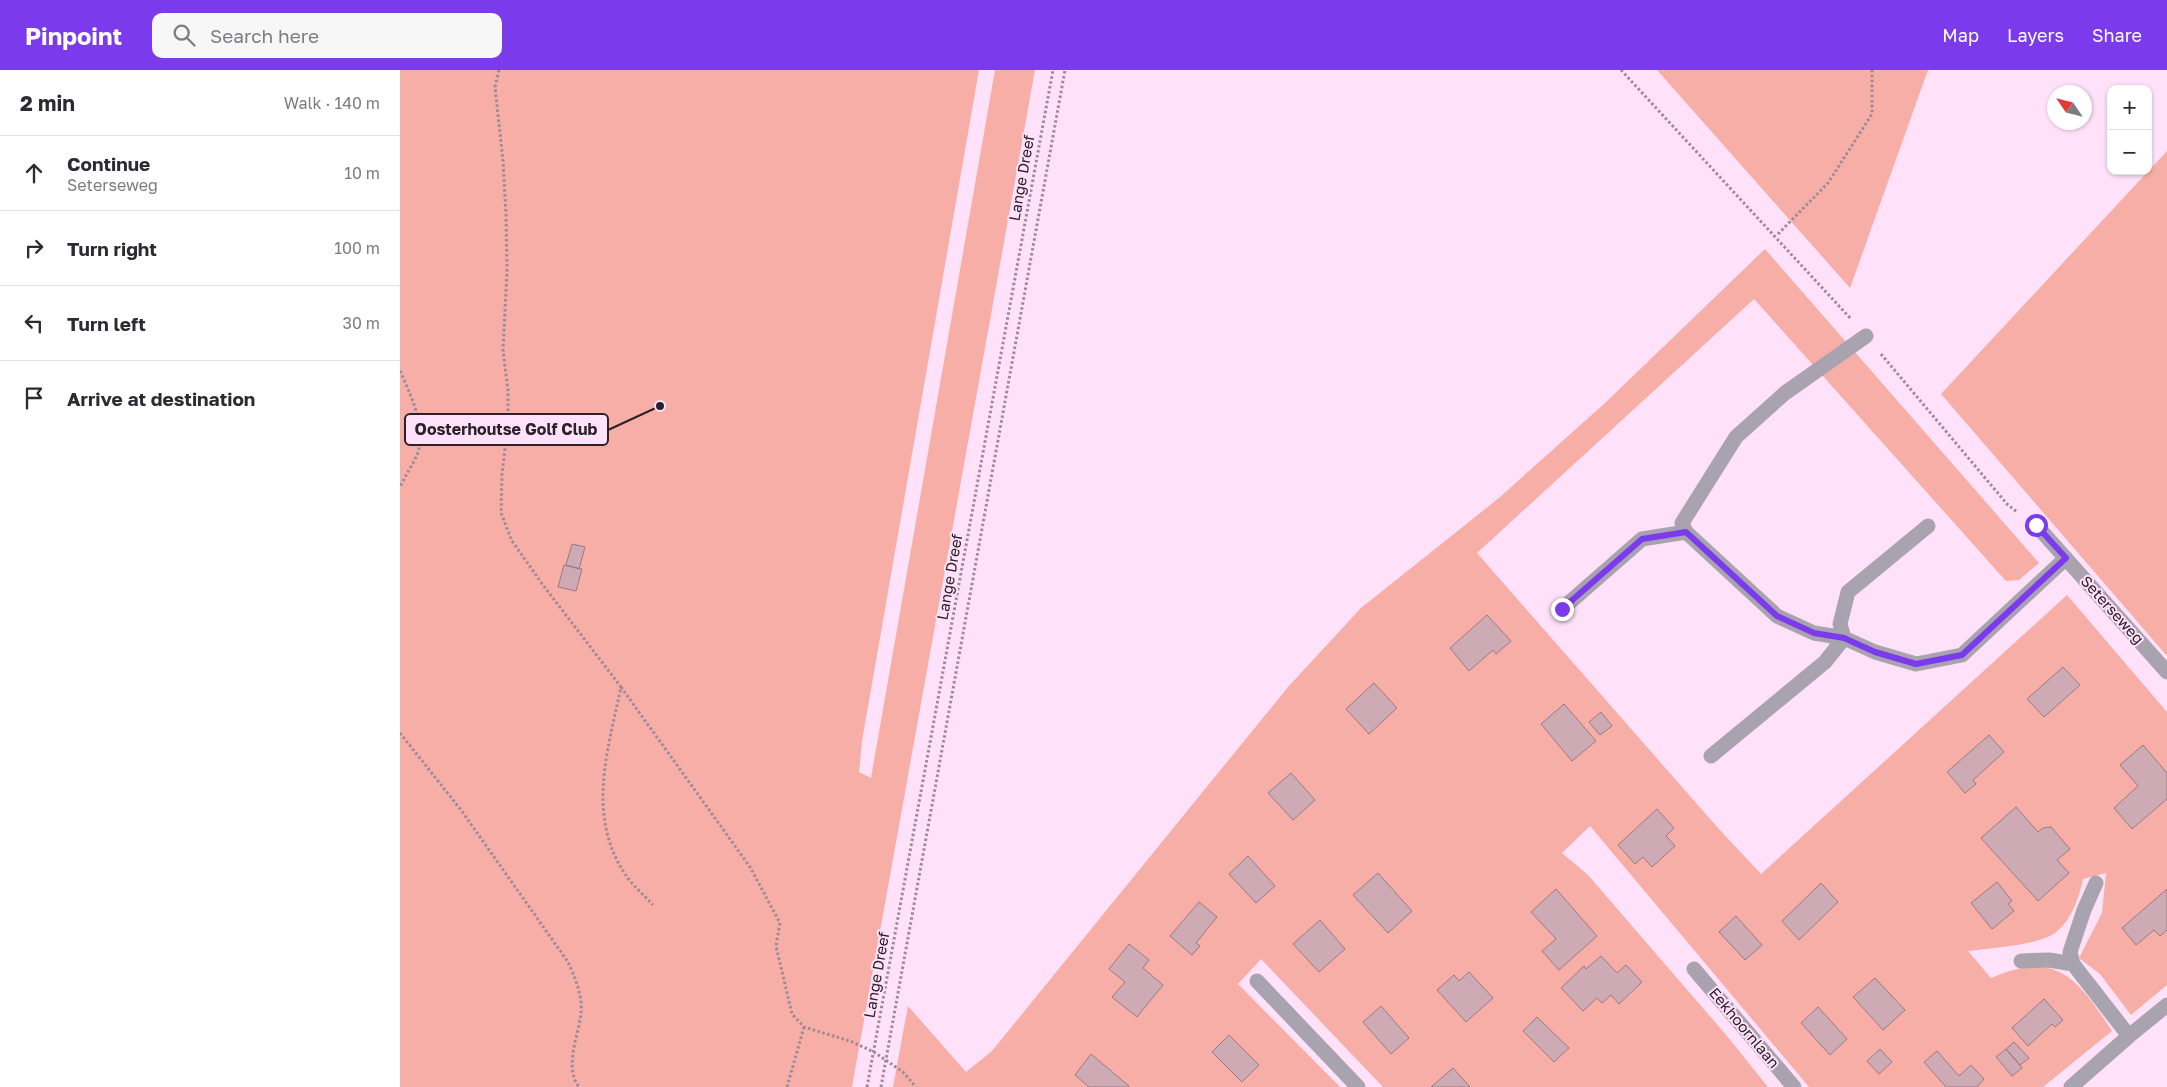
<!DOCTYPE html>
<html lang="en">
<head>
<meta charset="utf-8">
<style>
  :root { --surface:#fff; --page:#f7f7f7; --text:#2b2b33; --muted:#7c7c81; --line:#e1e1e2; --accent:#7c3aed }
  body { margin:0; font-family:"Golos Text",sans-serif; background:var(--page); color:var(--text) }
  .controls { position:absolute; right:15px; top:15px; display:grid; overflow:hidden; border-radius:10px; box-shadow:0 1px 4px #0004 }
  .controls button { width:45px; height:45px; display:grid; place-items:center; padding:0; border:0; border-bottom:1px solid var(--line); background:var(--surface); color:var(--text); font:25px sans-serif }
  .compass { position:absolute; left:1647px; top:15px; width:45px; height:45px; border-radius:50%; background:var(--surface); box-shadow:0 1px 4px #0004; rotate:305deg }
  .stop { position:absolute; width:15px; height:15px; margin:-11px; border:4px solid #7c3aed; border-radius:50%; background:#fff }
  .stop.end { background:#7c3aed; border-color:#fff; box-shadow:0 1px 5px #0008 }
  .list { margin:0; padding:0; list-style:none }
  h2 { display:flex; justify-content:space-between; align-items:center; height:65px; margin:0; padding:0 20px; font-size:21px }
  h2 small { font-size:16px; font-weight:400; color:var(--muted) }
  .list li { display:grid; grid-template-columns:32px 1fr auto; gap:15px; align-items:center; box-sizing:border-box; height:75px; padding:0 20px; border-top:1px solid var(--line) }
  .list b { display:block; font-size:19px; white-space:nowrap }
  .list p { margin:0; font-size:16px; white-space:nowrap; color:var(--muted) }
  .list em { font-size:16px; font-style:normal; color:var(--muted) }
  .icon { flex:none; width:28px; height:28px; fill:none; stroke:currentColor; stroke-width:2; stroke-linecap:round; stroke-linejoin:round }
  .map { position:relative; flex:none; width:1767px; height:1017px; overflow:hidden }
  header { display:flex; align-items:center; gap:30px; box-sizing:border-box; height:70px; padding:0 25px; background:var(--accent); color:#fff }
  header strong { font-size:24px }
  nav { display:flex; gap:28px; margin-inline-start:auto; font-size:18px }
  .search { width:350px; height:45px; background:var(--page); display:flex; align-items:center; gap:12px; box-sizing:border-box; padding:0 18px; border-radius:10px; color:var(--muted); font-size:19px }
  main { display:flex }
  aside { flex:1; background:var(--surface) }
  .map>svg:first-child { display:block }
  .green { fill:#f7aea6 }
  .building { fill:#ceaab4; stroke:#9a7982 }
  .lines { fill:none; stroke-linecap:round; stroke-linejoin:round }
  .path { stroke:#9d8999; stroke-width:3; stroke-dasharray:2.5 2.5; stroke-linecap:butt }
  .minor { stroke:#a9a3b0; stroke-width:15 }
  .route { stroke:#7c3aed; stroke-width:6 }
  .labels { text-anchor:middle; stroke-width:4; stroke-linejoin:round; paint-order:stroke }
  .street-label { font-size:15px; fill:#2b2129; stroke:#ffe2f9 }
  .leader { fill:none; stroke:#2b2129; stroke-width:2 }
  .callout-dot { fill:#2b2129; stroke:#ffe2f9; stroke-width:2 }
  .callout { fill:#ffe2f9; stroke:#2b2129; stroke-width:2 }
  .callout-label { font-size:16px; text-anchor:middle; font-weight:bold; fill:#2b2129 }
</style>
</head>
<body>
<header>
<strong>Pinpoint</strong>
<div class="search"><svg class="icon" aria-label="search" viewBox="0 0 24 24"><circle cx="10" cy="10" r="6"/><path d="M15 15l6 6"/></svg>Search here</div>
<nav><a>Map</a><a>Layers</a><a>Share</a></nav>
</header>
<main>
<aside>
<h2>2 min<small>Walk · 140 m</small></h2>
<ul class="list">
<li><svg class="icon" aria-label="ahead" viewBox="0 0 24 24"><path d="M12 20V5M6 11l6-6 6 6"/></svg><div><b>Continue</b><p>Seterseweg</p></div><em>10 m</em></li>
<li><svg class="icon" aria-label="right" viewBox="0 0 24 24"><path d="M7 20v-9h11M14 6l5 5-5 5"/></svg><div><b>Turn right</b></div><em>100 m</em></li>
<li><svg class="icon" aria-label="left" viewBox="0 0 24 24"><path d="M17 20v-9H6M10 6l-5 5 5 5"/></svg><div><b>Turn left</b></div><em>30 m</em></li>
<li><svg class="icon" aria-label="arrive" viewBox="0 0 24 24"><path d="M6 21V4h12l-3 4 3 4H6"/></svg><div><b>Arrive at destination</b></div></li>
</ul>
</aside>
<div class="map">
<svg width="1767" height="1017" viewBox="0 0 1767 1017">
  <rect width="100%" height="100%" fill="#ffe2f9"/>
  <path class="green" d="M0 0H579L462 671 459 702 471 708 595 0H635L452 1017H0Z
    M1257 0H1528L1450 218Z
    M1767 81V586L1541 324Z
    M1365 179 1639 493 1619 510 1606 511 1354 229 1077 483 1318 758 1361 804 1667 525 1767 642V915L1731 945 1700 904 1679 888 1702 843 1706 803 1683 809C1679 828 1671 851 1655 863 1639 875 1589 878 1568 881L1591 908C1657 879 1678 909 1712 961L1643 1017H1409L1190 756 1162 783 1188 805 1327 966 1368 1017H983L861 889 838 914 940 1017H493L508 936 566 1002 592 981 888 617 961 538 1099 428 1205 333Z"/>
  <path class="building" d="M172 474 185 477 179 499 166 495Z
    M164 495 182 499 176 521 158 517Z
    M1087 545 1111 571 1096 584 1093 580 1069 601 1050 578Z
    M1663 597 1680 615 1644 647 1627 629Z
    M974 613 997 638 969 664 946 639Z
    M1164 634 1196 671 1172 691 1141 654Z
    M1201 642 1212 656 1200 665 1189 652Z
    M1589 665 1604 682 1573 710 1576 714 1565 723 1547 702Z
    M1743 675 1767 703V729L1732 759 1714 738 1738 716 1720 695Z
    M891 703 915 730 893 750 868 723Z
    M1616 737 1638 762 1643 758 1651 757 1670 779 1657 790 1669 803 1638 831 1581 768Z
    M1257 739 1274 758 1266 766 1275 776 1252 797 1243 787 1235 794 1218 775Z
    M848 786 875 816 856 833 829 804Z
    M978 803 1012 841 988 863 953 825Z
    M1597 812 1612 831 1608 834 1614 841 1592 859 1571 833Z
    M1421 813 1438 832 1399 870 1382 851Z
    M1156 819 1197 866 1159 900 1142 881 1156 869 1131 842Z
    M1767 819V860L1760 866 1754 860 1736 875 1722 858Z
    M799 832 817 847 796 873 800 876 792 885 770 866Z
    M1336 846 1362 875 1345 890 1319 862Z
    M920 850 945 879 919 902 893 874Z
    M729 874 749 890 743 898 763 915 737 947 712 927 725 912 709 899Z
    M1201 886 1217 903 1226 895 1242 912 1219 934 1211 925 1202 933 1197 928 1183 941 1161 918 1184 896 1186 899Z
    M1069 902 1093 928 1066 952 1037 920 1054 905 1059 911Z
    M1475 908 1505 940 1483 960 1453 927Z
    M1644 929 1663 950 1655 957 1652 954 1628 976 1612 958Z
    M981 936 1009 968 991 984 963 952Z
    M1418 937 1447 969 1430 985 1401 953Z
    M1137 947 1169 978 1154 992 1123 961Z
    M829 965 859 995 842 1012 812 982Z
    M1614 972 1629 988 1620 995 1606 979Z
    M1480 979 1492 992 1479 1004 1467 991Z
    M1606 979 1622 998 1612 1006 1596 987Z
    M1537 981 1559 1006 1571 995 1584 1009 1577 1017H1546L1524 992Z
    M691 984 729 1016 728 1017H689L675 1005Z
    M1053 998 1070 1017H1031Z"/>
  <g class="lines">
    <path class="path" d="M99 0 95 17 103 91 106 145 107 201 103 280 108 321V355L102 404 101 443 112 471 143 515 221 617C208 680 186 745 225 804 232 815 244 825 253 835
      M1221 0 1451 249
      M1378 164 1428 113 1472 44V0
      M1481 284 1607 434 1617 442
      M0 301C11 325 27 359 17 385 12 396 5 406 0 417
      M221 617 350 797 380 853 376 876 392 944 404 957 450 971 474 982 503 1002 516 1017
      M0 663 61 740 168 892C175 907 183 927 181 944 178 967 164 997 179 1017
      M387 1017 404 957
      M467 1017 653 0
      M481 1017 665 0"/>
    <path class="minor" d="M1466 266 1385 323 1336 367 1282 453 1286 462 1377 546 1414 563 1444 568 1475 582 1516 594 1562 585 1666 488
      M1636 455 1767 602
      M1162 539 1242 469 1286 462
      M1311 686 1425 592 1444 568 1440 554 1448 522 1528 456
      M1621 891 1649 890 1673 894 1729 966 1671 1017
      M1673 894 1670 882 1684 840 1696 813
      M1294 899 1394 1017
      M857 911 958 1017
      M1729 966 1767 935"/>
  </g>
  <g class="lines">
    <path class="route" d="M1162 539 1242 469 1286 462 1377 546 1414 563 1444 568 1475 582 1516 594 1562 585 1666 488 1636 455"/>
  </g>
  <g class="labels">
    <g class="street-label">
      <text transform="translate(622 108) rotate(-80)" y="5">Lange Dreef</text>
      <text transform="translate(550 507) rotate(-80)" y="5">Lange Dreef</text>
      <text transform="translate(1712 540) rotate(48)" y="5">Seterseweg</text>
      <text transform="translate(477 905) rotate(-80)" y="5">Lange Dreef</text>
      <text transform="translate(1344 958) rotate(50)" y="5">Eekhoornlaan</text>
    </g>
  </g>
  <path class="leader" d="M260 336L208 360"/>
  <circle class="callout-dot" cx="260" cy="336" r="5"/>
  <rect class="callout" x="5" y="344" width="203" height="31" rx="5"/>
  <g class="callout-label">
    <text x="106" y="365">Oosterhoutse Golf Club</text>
  </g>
</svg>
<div class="controls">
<button>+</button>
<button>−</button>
</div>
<svg class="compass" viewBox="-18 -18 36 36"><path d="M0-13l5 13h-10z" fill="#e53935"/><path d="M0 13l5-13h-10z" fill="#7c7c81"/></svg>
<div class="stop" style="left:1636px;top:455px"></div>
<div class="stop end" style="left:1162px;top:539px"></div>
</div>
</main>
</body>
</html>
